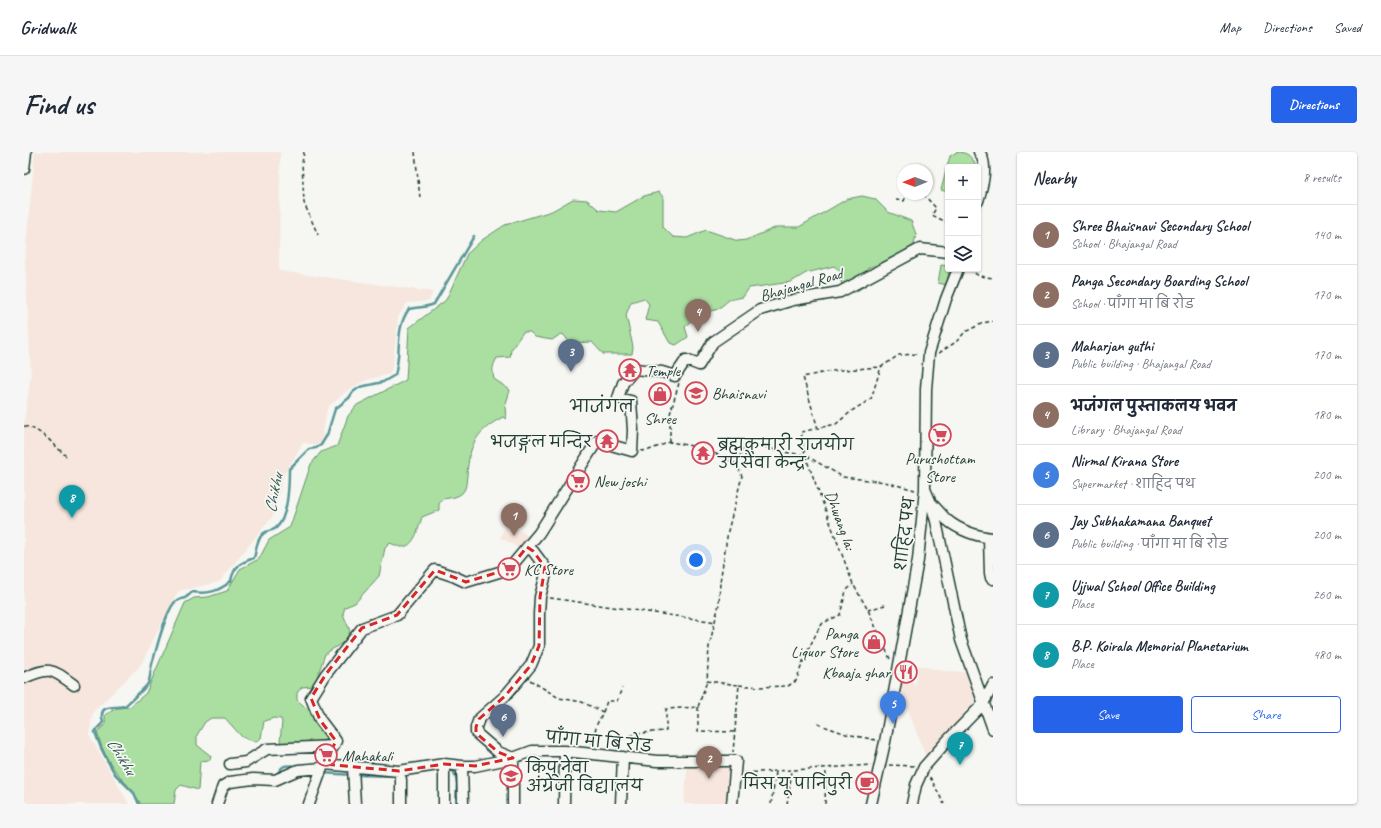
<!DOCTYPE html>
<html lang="en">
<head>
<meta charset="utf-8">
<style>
  :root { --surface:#fff; --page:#f6f6f7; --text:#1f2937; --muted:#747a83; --line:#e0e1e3; --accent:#2563eb }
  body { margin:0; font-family:Caveat,"Playpen Sans Deva",sans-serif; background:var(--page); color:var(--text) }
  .controls { position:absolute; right:12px; top:12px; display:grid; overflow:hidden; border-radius:4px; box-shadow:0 1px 3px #0004 }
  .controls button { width:36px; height:36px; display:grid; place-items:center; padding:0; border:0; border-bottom:1px solid var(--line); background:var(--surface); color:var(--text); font:20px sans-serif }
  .compass { position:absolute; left:873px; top:12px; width:36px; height:36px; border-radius:50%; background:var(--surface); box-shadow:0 1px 3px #0004; rotate:269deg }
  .you { position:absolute; left:672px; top:408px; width:14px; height:14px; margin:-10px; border:3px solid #fff; border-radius:50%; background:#1a73e8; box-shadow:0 0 0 6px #1a73e833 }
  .badge { display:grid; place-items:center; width:26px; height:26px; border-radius:50%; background:var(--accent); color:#fff; font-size:13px; font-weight:700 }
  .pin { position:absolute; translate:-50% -33px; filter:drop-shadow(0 1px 2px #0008) }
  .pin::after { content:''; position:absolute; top:21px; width:14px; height:12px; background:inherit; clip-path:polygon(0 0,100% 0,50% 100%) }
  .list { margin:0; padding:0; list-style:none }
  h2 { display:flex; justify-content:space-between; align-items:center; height:52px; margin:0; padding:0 16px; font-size:17px }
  h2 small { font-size:13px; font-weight:400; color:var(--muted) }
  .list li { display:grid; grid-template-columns:26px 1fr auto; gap:12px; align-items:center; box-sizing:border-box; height:60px; padding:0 16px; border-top:1px solid var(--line) }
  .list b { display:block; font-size:15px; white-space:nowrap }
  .list p { margin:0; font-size:13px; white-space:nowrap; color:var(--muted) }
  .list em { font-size:13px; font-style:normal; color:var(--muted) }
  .actions { display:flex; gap:8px; padding:12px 16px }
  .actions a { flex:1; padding:9px 0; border:1px solid var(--accent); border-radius:4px; text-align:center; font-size:14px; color:var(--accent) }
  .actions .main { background:var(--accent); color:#fff }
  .icon { flex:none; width:22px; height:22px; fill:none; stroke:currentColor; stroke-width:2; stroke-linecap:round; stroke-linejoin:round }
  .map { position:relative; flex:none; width:969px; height:652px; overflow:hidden; border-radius:4px }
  header { display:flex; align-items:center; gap:24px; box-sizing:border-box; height:56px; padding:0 20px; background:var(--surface); border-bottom:1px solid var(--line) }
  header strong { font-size:19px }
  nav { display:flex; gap:22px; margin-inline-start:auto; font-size:14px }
  .intro { display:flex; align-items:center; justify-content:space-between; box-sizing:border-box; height:96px; padding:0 24px }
  h1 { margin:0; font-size:28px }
  .button { padding:10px 18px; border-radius:4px; background:var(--accent); color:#fff; font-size:14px; font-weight:700 }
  main { display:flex; gap:24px; padding:0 24px }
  aside { flex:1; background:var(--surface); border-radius:4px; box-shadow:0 1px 3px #0004 }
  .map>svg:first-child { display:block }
  .built { fill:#f6e6dd }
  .green { fill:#abdfa1; stroke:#658e6a }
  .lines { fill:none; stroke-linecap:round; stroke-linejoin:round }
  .stream { stroke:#5a9797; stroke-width:2.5 }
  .minor-casing { stroke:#1f3d34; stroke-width:13 }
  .path { stroke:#1f3d34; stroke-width:1.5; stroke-dasharray:4 3; stroke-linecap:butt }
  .minor { stroke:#f6f6f2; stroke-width:10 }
  .marked { fill:none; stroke:#d62828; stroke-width:3; stroke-dasharray:8 5; stroke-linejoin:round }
  .labels { text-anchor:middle; stroke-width:3.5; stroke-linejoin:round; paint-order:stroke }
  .street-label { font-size:16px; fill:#1f3d34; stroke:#f6f6f2 }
  .poi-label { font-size:16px; fill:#1f3d34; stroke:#f6f6f2; text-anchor:start }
  .neighbourhood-label { font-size:17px; fill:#1f3d34; stroke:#f6f6f2 }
  .water-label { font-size:17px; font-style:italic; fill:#335b55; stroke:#f6f6f2 }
</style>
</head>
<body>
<header>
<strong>Gridwalk</strong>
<nav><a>Map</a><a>Directions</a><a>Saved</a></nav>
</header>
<div class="intro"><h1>Find us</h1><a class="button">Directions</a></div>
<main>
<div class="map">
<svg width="969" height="652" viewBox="0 0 969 652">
  <rect width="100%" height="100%" fill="#f6f6f2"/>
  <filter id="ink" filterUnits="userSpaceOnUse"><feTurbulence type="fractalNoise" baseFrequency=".025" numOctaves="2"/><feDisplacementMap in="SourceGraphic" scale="8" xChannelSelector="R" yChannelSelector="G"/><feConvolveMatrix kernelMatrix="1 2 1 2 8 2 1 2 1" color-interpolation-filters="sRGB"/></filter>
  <g filter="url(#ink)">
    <path class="built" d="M11 0H256L255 119 409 140 405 149 383 151 374 165 369 212 366 222 342 228 324 238 303 256 297 293 279 291 260 322 249 364 195 430 154 439 116 514 69 560 65 583 105 652H0V271L7 222 1 106Z
      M484 371 504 384 496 397 476 385Z
      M894 513 917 519 942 520 954 547 941 559 930 576 902 605 873 528 892 532Z
      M664 610 710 611 703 652H660Z"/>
    <path class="green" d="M933 0C943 0 949 5 952 15H924V40L917 38 926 4Z
      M635 40 639 45V75L649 85 663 86 682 78 714 89 722 88 753 75H775L823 47 838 44 851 47 864 60 887 69 892 82 890 93 868 107 844 116 841 134 831 140H820L818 137 816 119 810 114 782 121 767 130 725 136 719 145 705 148 694 157 670 165 661 175 664 185 652 193 646 191 634 170 621 168 625 152 620 146 607 150 602 163 609 195 608 202H579L568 190 546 191 540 183 537 182 528 188 511 185 506 180H499L487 198 486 205 473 206C468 215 468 218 470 227L486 238 481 255 482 267 479 265C452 279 445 293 443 323 442 330 443 336 438 341 433 346 424 346 418 347L415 352V358L398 365C395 374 391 395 378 395 374 395 369 392 366 391L361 396 355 424 331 451 321 455 319 462 326 479 321 489 301 502 292 528 288 534 278 535 273 541V548L292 564 304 587 283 592 259 593 256 590 258 570 257 567 250 566 240 569 237 586 232 590 218 585 201 566H187L181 570 173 583V593L187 604 186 608 176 609 174 638 157 633 152 638 150 652H117C111 641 102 632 94 622 84 610 77 595 73 580L81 573V563L93 556 106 555 122 541 161 451 170 446 184 445 203 439 216 417 235 407 245 388 266 375 287 312 297 300 313 294 324 264 333 253 382 228 385 176 422 148 443 102 458 88 481 73 528 59 549 47 563 48 575 58 592 60 620 44Z
      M917 113 924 114V117H925L923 133 914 131Z"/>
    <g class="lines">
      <path class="stream" d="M422 618H429L432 626 433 632 432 652
        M299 621 328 623
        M333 623 374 624
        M252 624C259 612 260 613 273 614
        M191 644 193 635 196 632
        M115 652 110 641 91 622 83 608 77 596 71 580C73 575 77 574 79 570 73 550 92 557 101 554 103 552 121 536 123 533 127 528 126 518 128 512 133 496 140 464 150 451 153 448 157 447 161 446 164 444 166 442 168 440 184 442 194 440 207 429 210 414 216 411 230 406 232 399 233 386 240 381 244 378 249 379 252 376 264 366 265 332 265 317L285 297 292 296 297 293 303 283 311 257 325 246 329 240 336 235 359 230 371 223C378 199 370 178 385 157 394 155 401 156 410 152L450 84"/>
      <g class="minor-casing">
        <path id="minor" d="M0 17 2 0
          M954 49C958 36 965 12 955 0
          M901 337 907 351 912 369 937 488 969 577
          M908 352C913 357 918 363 923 368 935 378 954 385 969 386
          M965 386 966 421 967 426 969 427
          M0 526C26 514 28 517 50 533
          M206 612 222 610 243 597 310 594
          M300 612 375 619 420 612 438 614H451L489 606 508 599H541L633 609H712L708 652
          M438 614 439 652
          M329 615 331 652
          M375 619 377 628V652
          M193 652 199 634 206 630 229 627 251 628 274 618 298 616
          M285 652 298 616 312 589 296 568 287 546 302 522 338 476 373 463 411 418 429 424 442 430 485 417 515 381 573 289 608 299 609 278 607 249 594 246 599 231 611 217 638 220 651 224 662 208 675 213 689 190 736 158 769 148 816 140 896 97 924 100
          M420 652V612
          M489 652V606L474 600 452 581V575L455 567 481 544 498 524 507 513 515 494V462L516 445 522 422 521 415 509 399 503 395
          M540 652 541 599
          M597 652 599 605
          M847 652 861 590 894 408 901 337 902 237 905 201 922 147 934 117
          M888 652 892 633 900 615 923 589 959 552 969 533"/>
      </g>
      <path class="path" d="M280 0 278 11 280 51 294 83
        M391 0 396 46
        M899 42 912 56 908 63 924 71
        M872 48 880 49 883 42
        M945 117 955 124 969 126
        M915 201 932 190 941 180 959 171 969 169
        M0 274C17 277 29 292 42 304
        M794 277 779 225 807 219 857 215
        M646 290V262L655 231
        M617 299 625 298 646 290 673 295 684 298 712 312 718 324 704 379 696 430 695 452 685 495 683 529 715 533 709 600
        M712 312 721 294 727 291 759 300 781 303 819 325 861 330 891 338
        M526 446 692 470
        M844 458 861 453
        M866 507 844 458 829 432 781 303 777 280 812 272 829 258 847 247 857 215 875 203 895 202
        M506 528 535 546 558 550 579 560 573 572 568 592
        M715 533 736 535 764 534 772 529 781 504 795 476 799 471 816 463 822 439 829 432
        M674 555V579L711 580
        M579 560 583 549H593L598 536
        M794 572 822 582 852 588
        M593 596V589C608 581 626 580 642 579V557L674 555 683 529
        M865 613 891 614
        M721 621 847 613
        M906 625 920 652
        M747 652 752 620
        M763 652 768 619
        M801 652 802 617"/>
      <use href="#minor" class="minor"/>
    </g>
  </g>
  <path class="marked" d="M503 395 509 399 521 415 516 445 515 494 507 513 481 544 455 567 452 575V581L474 600 489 606 451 614 420 612 375 619 300 612 312 589 296 568 287 546 302 522 338 476 373 463 411 418 442 430 485 417Z"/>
  <defs>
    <g id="temple-ring" transform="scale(1.15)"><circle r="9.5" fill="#f6f6f2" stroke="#d1495b" stroke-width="1.5"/><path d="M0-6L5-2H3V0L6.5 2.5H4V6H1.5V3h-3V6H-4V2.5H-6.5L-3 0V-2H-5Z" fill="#d1495b"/></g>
    <g id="school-ring" transform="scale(1.15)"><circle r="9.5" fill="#f6f6f2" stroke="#d1495b" stroke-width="1.5"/><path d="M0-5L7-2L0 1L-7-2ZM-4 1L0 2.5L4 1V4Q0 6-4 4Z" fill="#d1495b"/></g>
    <g id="shop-ring" transform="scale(1.15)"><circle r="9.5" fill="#f6f6f2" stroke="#d1495b" stroke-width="1.5"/><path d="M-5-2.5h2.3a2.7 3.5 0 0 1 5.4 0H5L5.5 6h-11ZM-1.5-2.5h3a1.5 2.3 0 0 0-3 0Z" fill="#d1495b"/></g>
    <g id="supermarket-ring" transform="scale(1.15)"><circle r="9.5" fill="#f6f6f2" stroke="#d1495b" stroke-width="1.5"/><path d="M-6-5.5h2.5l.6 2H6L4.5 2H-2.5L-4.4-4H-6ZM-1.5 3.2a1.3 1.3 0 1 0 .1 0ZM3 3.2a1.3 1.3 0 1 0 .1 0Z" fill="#d1495b"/></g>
    <g id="restaurant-ring" transform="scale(1.15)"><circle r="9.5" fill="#f6f6f2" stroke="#d1495b" stroke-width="1.5"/><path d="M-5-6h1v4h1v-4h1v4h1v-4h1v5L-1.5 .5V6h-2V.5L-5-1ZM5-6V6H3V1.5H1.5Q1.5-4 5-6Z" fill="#d1495b"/></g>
    <g id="cafe-ring" transform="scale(1.15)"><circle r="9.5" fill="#f6f6f2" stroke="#d1495b" stroke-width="1.5"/><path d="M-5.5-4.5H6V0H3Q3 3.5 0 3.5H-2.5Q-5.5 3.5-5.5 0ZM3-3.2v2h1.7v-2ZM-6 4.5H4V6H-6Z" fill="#d1495b"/></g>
  </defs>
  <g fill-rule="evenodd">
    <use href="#temple-ring" x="606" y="218"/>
    <use href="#school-ring" x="672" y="241"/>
    <use href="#shop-ring" x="636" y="242"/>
    <use href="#supermarket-ring" x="916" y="283"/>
    <use href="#temple-ring" x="583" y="289"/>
    <use href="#temple-ring" x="679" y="301"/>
    <use href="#supermarket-ring" x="554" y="329"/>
    <use href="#supermarket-ring" x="485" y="417"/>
    <use href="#shop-ring" x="850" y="490"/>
    <use href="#restaurant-ring" x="882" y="520"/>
    <use href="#supermarket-ring" x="302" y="603"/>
    <use href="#school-ring" x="487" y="624"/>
    <use href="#cafe-ring" x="843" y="631"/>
  </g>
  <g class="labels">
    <g class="street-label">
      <text transform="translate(777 132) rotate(-16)" y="6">Bhajangal Road</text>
      <text transform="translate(817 368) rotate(70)" y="6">Dhwang la:</text>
      <text transform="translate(880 382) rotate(-83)" y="6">शाहिद पथ</text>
      <text transform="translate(575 589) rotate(5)" y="6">पाँगा मा बि रोड</text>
    </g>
    <g class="poi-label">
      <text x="622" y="224">Temple</text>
      <text x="688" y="247">Bhaisnavi</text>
      <text x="636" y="272" text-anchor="middle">Shree</text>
      <text x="568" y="295" text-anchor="end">भजङ्गल मन्दिर</text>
      <text x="694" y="298">ब्रह्मकुमारी राजयोग<tspan x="694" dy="18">उपसेवा केन्द्र</tspan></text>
      <text x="916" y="312" text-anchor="middle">Purushottam<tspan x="916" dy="18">Store</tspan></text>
      <text x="570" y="335">New joshi</text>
      <text x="500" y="423">KC Store</text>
      <text x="834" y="487" text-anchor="end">Panga<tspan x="834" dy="18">Liquor Store</tspan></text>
      <text x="866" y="526" text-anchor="end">Kbaaja ghar</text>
      <text x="318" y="609">Mahakali</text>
      <text x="502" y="621">किपू नेवा<tspan x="502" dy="18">अंग्रेजी विद्यालय</tspan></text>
      <text x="828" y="637" text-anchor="end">मिस यू पानिपुरी</text>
    </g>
    <g class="neighbourhood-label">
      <text x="578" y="260">भाजंगल</text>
    </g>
    <g class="water-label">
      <text transform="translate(249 341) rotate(-79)" y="6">Chikhu</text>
      <text transform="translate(98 604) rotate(58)" y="6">Chikhu</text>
    </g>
  </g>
</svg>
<div class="controls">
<button>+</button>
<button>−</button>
<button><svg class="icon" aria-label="layers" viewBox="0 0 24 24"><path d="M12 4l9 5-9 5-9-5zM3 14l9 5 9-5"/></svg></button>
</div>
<svg class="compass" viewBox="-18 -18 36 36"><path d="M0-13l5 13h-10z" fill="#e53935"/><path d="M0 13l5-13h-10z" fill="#747a83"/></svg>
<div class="you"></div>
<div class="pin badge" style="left:490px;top:384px;background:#8d6e63">1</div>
<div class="pin badge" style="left:685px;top:627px;background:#8d6e63">2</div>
<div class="pin badge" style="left:547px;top:220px;background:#5c6f8a">3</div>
<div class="pin badge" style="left:674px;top:180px;background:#8d6e63">4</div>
<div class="pin badge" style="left:869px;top:572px;background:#3f7fe0">5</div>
<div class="pin badge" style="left:479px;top:585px;background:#5c6f8a">6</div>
<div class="pin badge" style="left:936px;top:613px;background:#0f9aa8">7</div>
<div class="pin badge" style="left:48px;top:366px;background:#0f9aa8">8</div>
</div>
<aside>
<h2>Nearby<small>8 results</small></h2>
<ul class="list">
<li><span class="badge" style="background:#8d6e63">1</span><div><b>Shree Bhaisnavi Secondary School</b><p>School · Bhajangal Road</p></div><em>140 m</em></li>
<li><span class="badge" style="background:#8d6e63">2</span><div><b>Panga Secondary Boarding School</b><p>School · पाँगा मा बि रोड</p></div><em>170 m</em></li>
<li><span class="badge" style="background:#5c6f8a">3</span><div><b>Maharjan guthi</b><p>Public building · Bhajangal Road</p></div><em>170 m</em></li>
<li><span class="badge" style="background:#8d6e63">4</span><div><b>भजंगल पुस्ताकलय भवन</b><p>Library · Bhajangal Road</p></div><em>180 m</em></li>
<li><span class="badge" style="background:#3f7fe0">5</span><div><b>Nirmal Kirana Store</b><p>Supermarket · शाहिद पथ</p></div><em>200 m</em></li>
<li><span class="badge" style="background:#5c6f8a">6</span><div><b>Jay Subhakamana Banquet</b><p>Public building · पाँगा मा बि रोड</p></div><em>200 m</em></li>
<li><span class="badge" style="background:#0f9aa8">7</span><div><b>Ujjwal School Office Building</b><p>Place</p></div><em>260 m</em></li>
<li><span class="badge" style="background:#0f9aa8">8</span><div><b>B.P. Koirala Memorial Planetarium</b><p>Place</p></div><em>480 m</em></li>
</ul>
<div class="actions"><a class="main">Save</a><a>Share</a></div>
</aside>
</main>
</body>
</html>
